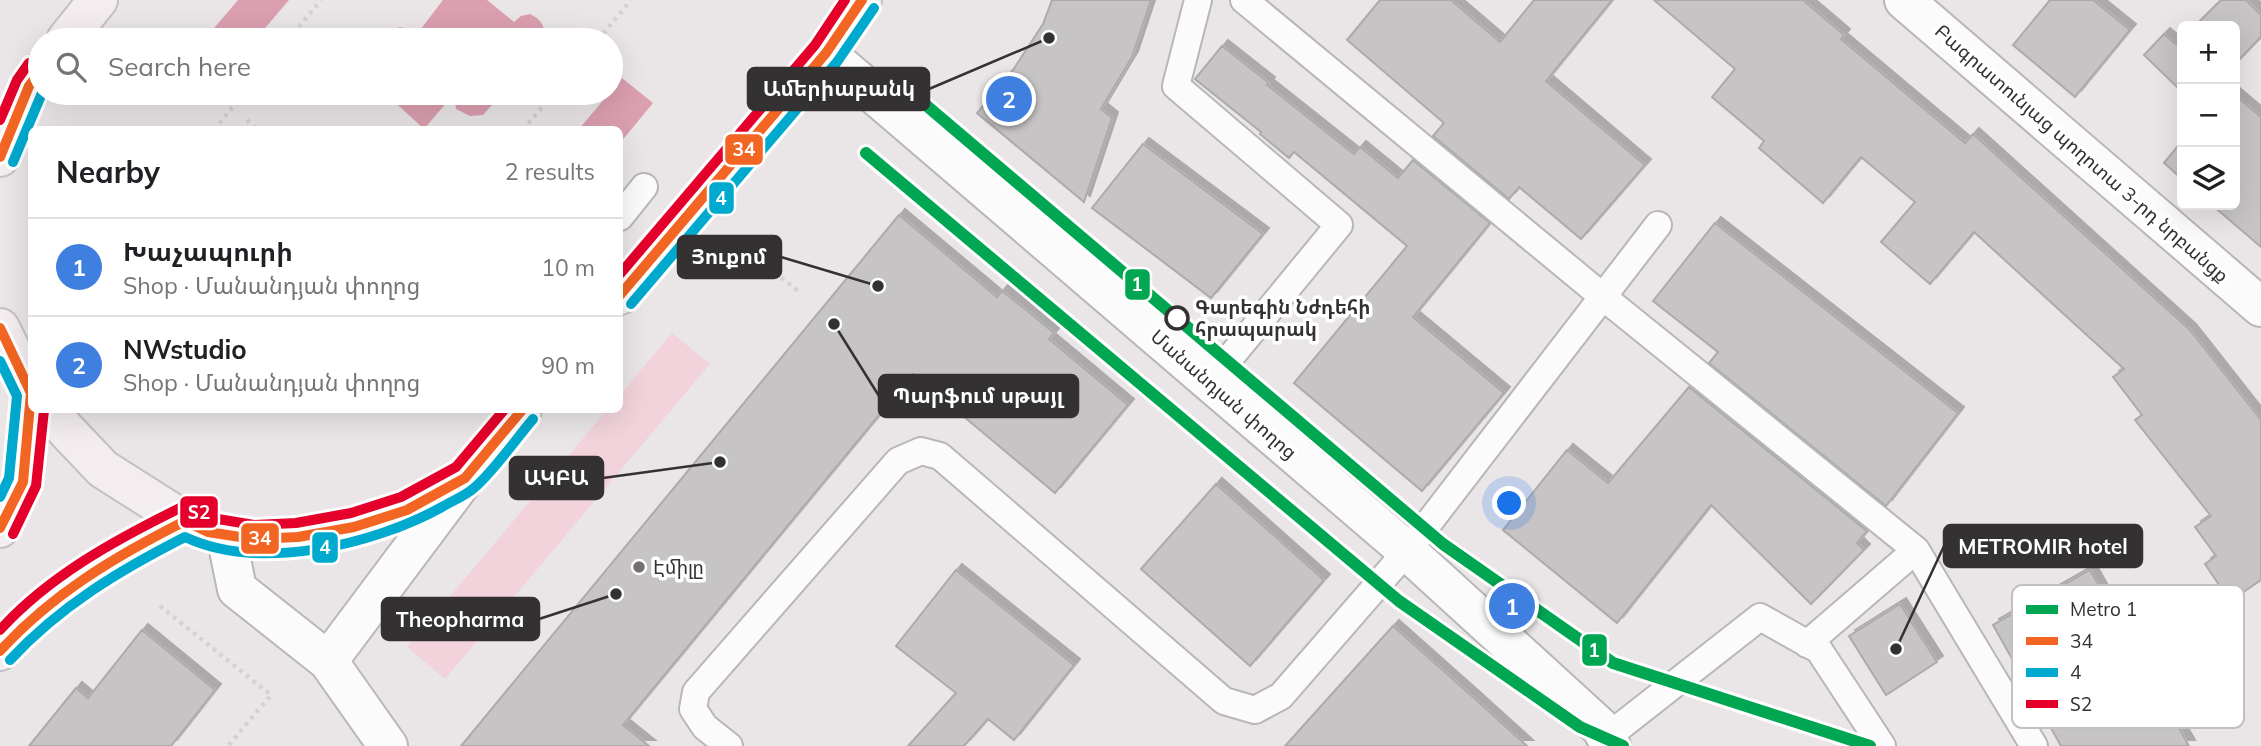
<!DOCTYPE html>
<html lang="en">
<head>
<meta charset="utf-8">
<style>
  :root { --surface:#fff; --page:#f2f2f2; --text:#202124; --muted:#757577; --line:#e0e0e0; --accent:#b45309 }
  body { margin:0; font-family:Mulish,"Noto Sans Armenian",sans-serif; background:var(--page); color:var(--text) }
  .controls { position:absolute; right:21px; top:21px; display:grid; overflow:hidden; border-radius:10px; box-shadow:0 7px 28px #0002 }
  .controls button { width:63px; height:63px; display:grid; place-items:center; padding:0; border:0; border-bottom:2px solid var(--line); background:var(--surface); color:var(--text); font:35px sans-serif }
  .you { position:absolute; left:1510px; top:504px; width:24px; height:24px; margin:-18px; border:5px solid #fff; border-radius:50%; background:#1a73e8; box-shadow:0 0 0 10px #1a73e833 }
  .badge { display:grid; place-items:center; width:46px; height:46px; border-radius:50%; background:var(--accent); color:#fff; font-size:23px; font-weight:700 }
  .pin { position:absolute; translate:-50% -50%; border:4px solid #fff; box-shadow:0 2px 7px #0006 }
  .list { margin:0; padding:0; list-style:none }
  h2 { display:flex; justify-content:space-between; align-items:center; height:91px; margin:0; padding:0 28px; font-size:30px }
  h2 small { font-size:23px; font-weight:400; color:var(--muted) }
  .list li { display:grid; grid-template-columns:46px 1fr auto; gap:21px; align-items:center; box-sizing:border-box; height:98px; padding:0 28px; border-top:2px solid var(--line) }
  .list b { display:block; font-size:26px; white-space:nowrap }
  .list p { margin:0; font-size:23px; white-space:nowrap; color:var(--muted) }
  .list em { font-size:23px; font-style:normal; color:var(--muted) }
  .icon { flex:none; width:38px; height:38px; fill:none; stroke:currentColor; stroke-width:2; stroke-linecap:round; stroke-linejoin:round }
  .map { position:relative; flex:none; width:2261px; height:746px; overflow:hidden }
  .search { position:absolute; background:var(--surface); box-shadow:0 7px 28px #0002; left:28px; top:28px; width:595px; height:77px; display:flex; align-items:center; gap:18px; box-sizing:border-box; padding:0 24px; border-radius:38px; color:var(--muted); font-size:26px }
  .panel { position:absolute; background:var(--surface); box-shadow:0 7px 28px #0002; left:28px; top:126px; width:595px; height:287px; border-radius:10px }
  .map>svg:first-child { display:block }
  .green { fill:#f2d3db }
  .water { fill:#db9faf }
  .building { fill:#c7c4c5; stroke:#acaaab; stroke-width:2; filter:url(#shadow) }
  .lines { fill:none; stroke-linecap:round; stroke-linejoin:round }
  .service-casing { stroke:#b8b6b6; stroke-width:30 }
  .minor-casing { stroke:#b8b6b6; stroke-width:42 }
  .tertiary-casing { stroke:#b8b6b6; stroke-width:42 }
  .primary-casing { stroke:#c4c1c2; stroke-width:42 }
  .path { stroke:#d2d2d2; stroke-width:4.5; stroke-dasharray:3.5 5; stroke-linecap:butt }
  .service { stroke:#fcfbfc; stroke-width:26 }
  .minor { stroke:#fcfbfc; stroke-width:38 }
  .tertiary { stroke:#fcfbfc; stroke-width:38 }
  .primary { stroke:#f3edef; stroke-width:38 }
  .bus-1-casing { stroke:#fff; stroke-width:16 }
  .bus-2-casing { stroke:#fff; stroke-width:16 }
  .bus-3-casing { stroke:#fff; stroke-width:16 }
  .bus-1 { stroke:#f26522; stroke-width:10 }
  .bus-2 { stroke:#00a9ce; stroke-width:10 }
  .bus-3 { stroke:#e4002b; stroke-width:10 }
  .metro-1-casing { stroke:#fff; stroke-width:18 }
  .metro-1 { stroke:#00a651; stroke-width:12 }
  .stop-dot { fill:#fff; stroke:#343132; stroke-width:3.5 }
  .poi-dot { fill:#747072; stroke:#fff; stroke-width:2.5 }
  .labels { text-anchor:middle; stroke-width:7; stroke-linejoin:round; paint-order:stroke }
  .street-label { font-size:19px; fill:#343132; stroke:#fff }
  .stop-label { font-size:19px; font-weight:bold; fill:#343132; stroke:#fff; text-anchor:start }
  .poi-label { font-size:19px; fill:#343132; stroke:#fff; text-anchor:start }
  .key { fill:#fff; stroke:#c2c1c2; stroke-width:2 }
  .key-label { font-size:19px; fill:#343132 }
  .leader { fill:none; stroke:#343132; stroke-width:2.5 }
  .callout-dot { fill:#343132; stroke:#fff; stroke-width:2.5 }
  .callout { fill:#343132; stroke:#343132; stroke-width:2.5 }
  .callout-label { font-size:21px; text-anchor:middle; font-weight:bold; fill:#fff }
  .line-badge { stroke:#fff; stroke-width:2.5 }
  .badge-label { font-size:19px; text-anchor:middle; font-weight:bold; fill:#fff }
</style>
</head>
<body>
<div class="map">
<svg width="2261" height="746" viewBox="0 0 2261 746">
  <defs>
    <filter id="shadow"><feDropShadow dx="6" dy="-6" stdDeviation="0" flood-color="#0004"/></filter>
  </defs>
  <rect width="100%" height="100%" fill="#eae6e8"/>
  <path class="green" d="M672 333 710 364 445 679 407 647 607 410H620V395Z"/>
  <path class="water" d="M238 0H289L255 40H204Z
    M443 0H487L514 22 521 16 530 14C542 20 545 26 545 39L390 40 399 27 410 29 417 34Z
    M622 78 653 103 620 143V130L579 129Z
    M389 93H491L492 105 483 115 470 116 456 109 454 94 424 129 387 95Z"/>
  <path class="building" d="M1052 0H1151L1132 57 1101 109 1112 118 1084 202 977 113 1013 70 1043 24Z
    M1380 0H1451L1500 42 1534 0H1612L1546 81 1645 165 1581 239 1519 187 1509 199 1433 136 1444 123 1347 40Z
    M1654 0H1803L1844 35 1841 39 1965 143 1973 134 2190 330 2261 420V580L2230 601 2205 564 2216 556 2195 527 2211 516 2135 420 2142 415 2113 377 2124 369 1974 232 1930 284 1881 242 1915 202 1861 157 1823 203 1759 148 1764 141 1712 97 1735 69Z
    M2050 0H2093L2130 30 2075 97 2013 45Z
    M2221 0H2246L2261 15V37L2235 64V26H2195Z
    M2164 34 2177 45 2182 39V92L2144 55Z
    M1222 46 1269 83 1267 85 1354 154 1360 147 1398 178 1413 160 1490 223 1413 317 1504 393 1422 491 1294 383 1407 246 1294 152 1289 158 1260 134 1261 132 1195 79Z
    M2235 95 2261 117V247L2212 205H2235Z
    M2182 141V179L2164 163Z
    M1143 144 1263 234 1211 298 1092 208Z
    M899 215 997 297 1002 291 1030 313 1054 333 1049 339 1128 405 1055 493 913 374 623 725 649 746H461Z
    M1715 223 1958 413 1886 506 1709 363 1718 352 1653 301Z
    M1689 387 1867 531 1857 543 1864 550 1811 604 1711 505 1617 623 1503 530 1567 450 1608 483Z
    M1216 484 1324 580 1250 666 1141 569Z
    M956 570 1074 665 1014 740 988 719 964 746H908L956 693 896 646Z
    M2090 570 2189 746H2061L1993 625Z
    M1900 604 1937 662 1886 695 1849 636Z
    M1393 626 1474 698 1527 746H1285Z
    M142 630 215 690 171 746H29L76 688 88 698Z"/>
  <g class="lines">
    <g class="service-casing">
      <path id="service" d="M1198 0 1176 86 1339 225 1210 382
        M1244 0 1602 296 1916 550 2034 746
        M620 217 644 187
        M1807 644 1916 550
        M1607 737 1760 617 1819 650 1882 746
        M729 746 705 727 693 709 696 692 898 461 921 451 940 456 1224 701 1255 710 1281 696 1407 551 1658 225"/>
    </g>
    <g class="minor-casing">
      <path id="minor" d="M1904 0 2261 307"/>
    </g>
    <g class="tertiary-casing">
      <path id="tertiary" d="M826 53 1407 551 1601 728 1611 746
        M226 535 237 589 328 661 388 746
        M328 661 465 478"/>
    </g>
    <g class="primary-casing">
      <path id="primary" d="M66 40 98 0
        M0 157 29 86 40 72
        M620 295 826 53 862 0
        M0 328 32 393
        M47 410 103 469 185 521 208 532 253 539 298 537 354 527 407 510 465 478 522 410
        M0 528 23 482 31 393
        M0 651C50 591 116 556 185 521"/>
    </g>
    <path class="path" d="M288 40 321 0
      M598 40 631 0
      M247 120 257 130
      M214 130 244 93
      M523 130 554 93
      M768 267 798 291
      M160 606 271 695 228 746"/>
    <use href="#service" class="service"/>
    <use href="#minor" class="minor"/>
    <use href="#tertiary" class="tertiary"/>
    <use href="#primary" class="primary"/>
    <g class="bus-1-casing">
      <path id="bus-1" d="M0 157 29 86 40 72
        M620 295 826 53 862 0
        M0 328 31 393 23 482 0 528
        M0 651C53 593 116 556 185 521L208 532 253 539 298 537 354 527 407 510 465 478 522 410"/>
    </g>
    <g class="bus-2-casing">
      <path id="bus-2" d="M13 162 42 93
        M631 304 837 62 874 8
        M0 361 17 396 9 478 0 497
        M10 660C60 606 120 570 185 537 260 572 373 545 442 507 452 501 465 496 474 488 493 472 516 439 533 419"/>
    </g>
    <g class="bus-3-casing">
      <path id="bus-3" d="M0 120 17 80 29 63
        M620 274 815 45 845 0
        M13 534 36 486 44 410
        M0 630C49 576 115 540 180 508H190L212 518 254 525 296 523 351 513 401 497 456 467 504 410"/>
    </g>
    <use href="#bus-1" class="bus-1"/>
    <use href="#bus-2" class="bus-2"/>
    <use href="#bus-3" class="bus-3"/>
    <g class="metro-1-casing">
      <path id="metro-1" d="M914 95 1443 544 1613 663 1870 746
        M866 153 1399 601 1580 727 1623 746"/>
    </g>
    <use href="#metro-1" class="metro-1"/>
  </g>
  <circle class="stop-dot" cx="1177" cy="318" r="11"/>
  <circle class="poi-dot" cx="639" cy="567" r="7"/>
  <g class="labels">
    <g class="street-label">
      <text transform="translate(2082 153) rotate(41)" y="7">Բագրատունյաց պողոտա 3-րդ նրբանցք</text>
      <text transform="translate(1224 394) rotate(41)" y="7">Մանանդյան փողոց</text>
    </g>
    <g class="stop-label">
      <text x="1195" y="314">Գարեգին Նժդեհի<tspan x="1195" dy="22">հրապարակ</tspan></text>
    </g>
    <g class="poi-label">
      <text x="653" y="574">Էմիլը</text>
    </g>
  </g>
  <rect x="2012" y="585" width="232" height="143" rx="10" class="key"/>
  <rect x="2026" y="605" width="32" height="9" fill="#00a651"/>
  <rect x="2026" y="637" width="32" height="8" fill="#f26522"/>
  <rect x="2026" y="668" width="32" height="9" fill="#00a9ce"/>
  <rect x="2026" y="700" width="32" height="8" fill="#e4002b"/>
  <g class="key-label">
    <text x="2070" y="616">Metro 1</text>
    <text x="2070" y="648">34</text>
    <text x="2070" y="679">4</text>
    <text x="2070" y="711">Տ2</text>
  </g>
  <path class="leader" d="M1049 38L929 89M878 286L781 257M834 324L879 396M720 462L603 478M1896 649L1944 546M616 594L539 619"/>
  <g class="callout-dot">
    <circle cx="1049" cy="38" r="7"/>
    <circle cx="878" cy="286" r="7"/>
    <circle cx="834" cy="324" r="7"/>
    <circle cx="720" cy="462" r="7"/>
    <circle cx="1896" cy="649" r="7"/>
    <circle cx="616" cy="594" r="7"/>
  </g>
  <g class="callout">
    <rect x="748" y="68" width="181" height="42" rx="7"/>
    <rect x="678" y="236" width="103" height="42" rx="7"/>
    <rect x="879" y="375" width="199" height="42" rx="7"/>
    <rect x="510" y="457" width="93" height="42" rx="7"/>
    <rect x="1944" y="525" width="198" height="42" rx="7"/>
    <rect x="382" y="598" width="157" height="42" rx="7"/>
  </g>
  <g class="callout-label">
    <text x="839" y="96">Ամերիաբանկ</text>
    <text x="729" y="264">Յուքոմ</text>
    <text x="978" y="403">Պարֆում սթայլ</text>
    <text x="556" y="485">ԱԿԲԱ</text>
    <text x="2043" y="554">METROMIR hotel</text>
    <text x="460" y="627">Theopharma</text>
  </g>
  <g class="line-badge">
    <rect x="724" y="133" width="40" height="33" rx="7" fill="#f26522"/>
    <rect x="708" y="181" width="27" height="34" rx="7" fill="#00a9ce"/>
    <rect x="1124" y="268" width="27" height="33" rx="7" fill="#00a651"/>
    <rect x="179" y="495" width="40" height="34" rx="7" fill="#e4002b"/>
    <rect x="240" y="522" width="40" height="33" rx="7" fill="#f26522"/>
    <rect x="311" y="531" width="28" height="33" rx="7" fill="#00a9ce"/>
    <rect x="1581" y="633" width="27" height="34" rx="7" fill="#00a651"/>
  </g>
  <g class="badge-label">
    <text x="744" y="156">34</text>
    <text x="721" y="205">4</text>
    <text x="1137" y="291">1</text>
    <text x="199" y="519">Տ2</text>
    <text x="260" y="545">34</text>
    <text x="325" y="554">4</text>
    <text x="1594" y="657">1</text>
  </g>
</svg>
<div class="controls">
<button>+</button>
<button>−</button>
<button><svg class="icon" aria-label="layers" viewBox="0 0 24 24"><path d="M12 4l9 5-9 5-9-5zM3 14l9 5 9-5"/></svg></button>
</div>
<div class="you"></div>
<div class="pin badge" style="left:1512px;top:606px;background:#3f7fe0">1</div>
<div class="pin badge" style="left:1009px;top:99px;background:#3f7fe0">2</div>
<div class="search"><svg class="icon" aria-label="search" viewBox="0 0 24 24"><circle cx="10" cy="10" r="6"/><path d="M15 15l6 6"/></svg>Search here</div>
<section class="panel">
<h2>Nearby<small>2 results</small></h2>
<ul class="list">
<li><span class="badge" style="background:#3f7fe0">1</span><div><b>Խաչապուրի</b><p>Shop · Մանանդյան փողոց</p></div><em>10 m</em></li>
<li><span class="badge" style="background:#3f7fe0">2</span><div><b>NWstudio</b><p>Shop · Մանանդյան փողոց</p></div><em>90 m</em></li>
</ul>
</section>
</div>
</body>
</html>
